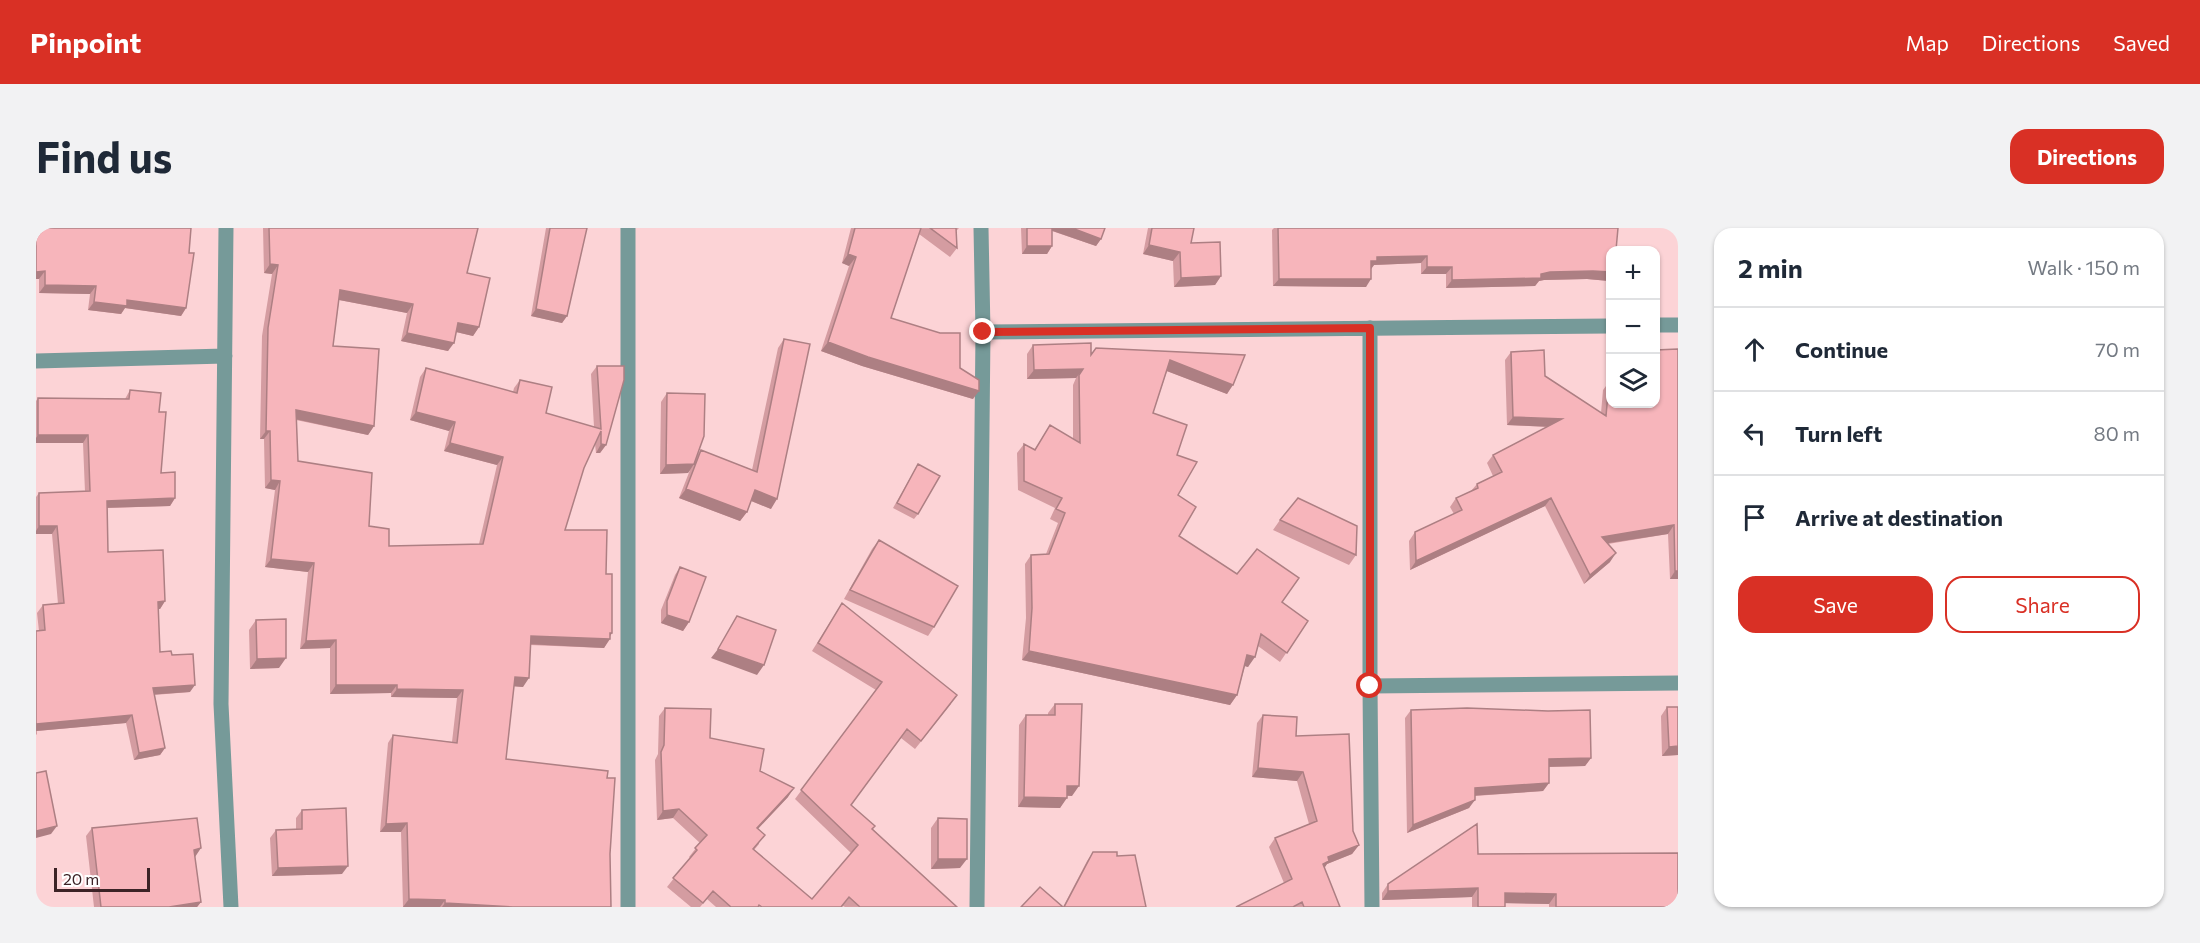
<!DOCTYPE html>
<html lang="en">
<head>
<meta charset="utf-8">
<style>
  :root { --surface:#fff; --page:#f2f2f3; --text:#1f2937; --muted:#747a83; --line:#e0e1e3; --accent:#d93025 }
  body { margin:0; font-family:Commissioner,sans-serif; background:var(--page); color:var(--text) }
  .controls { position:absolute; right:18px; top:18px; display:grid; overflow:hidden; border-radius:12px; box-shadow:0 2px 4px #0004 }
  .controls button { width:54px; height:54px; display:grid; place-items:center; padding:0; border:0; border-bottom:2px solid var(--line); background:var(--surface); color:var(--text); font:30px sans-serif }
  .scale { position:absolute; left:18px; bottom:15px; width:96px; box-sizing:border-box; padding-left:6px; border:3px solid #3c2326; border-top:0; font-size:16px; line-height:21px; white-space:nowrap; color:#3c2326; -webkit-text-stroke:4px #fff; paint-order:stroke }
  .stop { position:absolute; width:18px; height:18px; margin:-14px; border:4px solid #d93025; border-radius:50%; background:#fff }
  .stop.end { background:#d93025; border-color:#fff; box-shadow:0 2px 6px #0008 }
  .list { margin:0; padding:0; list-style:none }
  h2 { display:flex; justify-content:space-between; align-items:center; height:78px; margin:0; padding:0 24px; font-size:26px }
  h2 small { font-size:20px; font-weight:400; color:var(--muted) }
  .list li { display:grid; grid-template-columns:39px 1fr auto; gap:18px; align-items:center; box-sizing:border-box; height:84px; padding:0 24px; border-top:2px solid var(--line) }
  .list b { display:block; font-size:22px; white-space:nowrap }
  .list em { font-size:20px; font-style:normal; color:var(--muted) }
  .actions { display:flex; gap:12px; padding:18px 24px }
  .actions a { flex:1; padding:14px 0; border:2px solid var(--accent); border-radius:18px; text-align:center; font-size:21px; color:var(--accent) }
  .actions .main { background:var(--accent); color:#fff }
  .icon { flex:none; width:33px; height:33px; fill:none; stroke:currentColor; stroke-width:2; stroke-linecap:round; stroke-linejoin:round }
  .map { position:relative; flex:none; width:1642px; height:679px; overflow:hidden; border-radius:18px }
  header { display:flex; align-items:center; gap:36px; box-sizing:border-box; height:84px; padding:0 30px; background:var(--accent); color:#fff }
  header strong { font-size:28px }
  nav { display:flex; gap:33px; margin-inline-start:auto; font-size:21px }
  .intro { display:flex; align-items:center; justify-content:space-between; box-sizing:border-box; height:144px; padding:0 36px }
  h1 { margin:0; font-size:42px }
  .button { padding:15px 27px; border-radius:18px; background:var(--accent); color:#fff; font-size:21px; font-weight:700 }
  main { display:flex; gap:36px; padding:0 36px }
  aside { flex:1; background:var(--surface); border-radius:18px; box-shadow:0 2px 4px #0004 }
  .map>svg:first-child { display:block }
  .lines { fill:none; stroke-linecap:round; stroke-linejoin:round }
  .minor { stroke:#769a99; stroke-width:15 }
  .wall { fill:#d49ca1 }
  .shaded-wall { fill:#ad7f83 }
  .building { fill:#f7b5bb; stroke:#ad7f83; stroke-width:1.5 }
  .route { stroke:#d93025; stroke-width:8 }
</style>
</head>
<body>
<header>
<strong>Pinpoint</strong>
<nav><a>Map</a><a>Directions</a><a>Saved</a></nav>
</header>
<div class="intro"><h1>Find us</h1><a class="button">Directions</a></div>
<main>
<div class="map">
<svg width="1642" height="679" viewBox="0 0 1642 679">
  <rect width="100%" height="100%" fill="#fcd3d6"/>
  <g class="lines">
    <path class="minor" d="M190 0 185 476 195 679
      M1620 97H1642
      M1334 100V458L1336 679
      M947 104 1574 98
      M0 133 189 128
      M1334 458 1642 455
      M592 679V0
      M941 679 947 104 945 0"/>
  </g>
  <path class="wall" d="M0 0 150 80 145 88 89 80 85 86 52 82 54 66 3 65V51Z
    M227 0H442L431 45 443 99 437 108 420 104 412 123 365 113 371 85 303 72 297 118 338 198 332 207 260 192 262 233 333 298 353 318 443 316 461 237 408 223 413 203 374 192 384 149 390 140 477 164 478 160 484 152 510 185 558 199 555 146 561 138 570 217 564 225H560L559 216 548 240 529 302 570 346 576 405 568 420 494 417 487 459 478 458 470 531 571 550 575 679H367L365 604H344L352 515 357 507 416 514 421 470 355 469V465L294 466V420L264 421 272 344 229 339 239 262 229 260 228 211H224L226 108 236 46 228 45Z
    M510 0H551L531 88 526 95 495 88Z
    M815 0H923L920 3 921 20 914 29 883 6 855 90 924 140 937 171 826 138 785 123 813 38 806 35Z
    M985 0H1069L1065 11 1060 18 1016 3V18L1011 26H986Z
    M1112 0H1158L1155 15 1185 48 1179 57 1138 59 1137 33 1107 26Z
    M1238 0H1582L1575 22V50L1573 53 1551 51 1508 52 1503 53 1499 58 1410 60V46H1385V35L1338 37 1335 41 1330 59 1237 58 1236 2Z
    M748 111 735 281 715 273 711 284 704 293 643 270 654 242 652 245 624 246 625 174 631 165 662 226 665 222 716 242 742 120Z
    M997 117 1055 126 1060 120 1209 127 1191 166 1131 143 1117 185 1141 227 1143 308 1201 346 1246 374 1272 393 1244 434 1222 418 1212 439 1209 438 1201 467 1194 477 986 432 990 390 989 336 995 327 1010 326 1022 295 1014 291 1019 280 982 262 981 225 988 216 999 221 1014 197 1037 211V157L1040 150 991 151V126Z
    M1642 121V351H1634L1632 306 1572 316 1574 334 1548 356 1509 278 1374 342 1373 313 1379 304 1418 286 1414 279 1420 270 1435 263 1441 256 1457 248 1451 235 1457 227 1511 199 1471 197 1469 132 1475 124 1509 148 1565 185 1567 162 1573 154 1575 176Z
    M94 162 123 184 125 245 139 270 134 278 71 280 72 324 129 373 124 381H122L124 424 136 427 154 464 118 467 129 520 124 527 98 532 90 495 1 503V506L0 507V403H3L1 385 7 377 22 376 16 306H0V269L3 265 49 264 47 215H0V173L2 170 89 171Z
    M882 236V286L878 291 857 280Z
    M1244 292 1320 327 1313 337 1237 302Z
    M843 312 898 399 892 408 808 371 836 321Z
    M644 339 653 394 647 403 625 395V382L639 347Z
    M806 375 915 476 879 521 865 510 815 577 837 601 921 679H809L807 678 806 679H680L671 671 664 679H655L631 659 654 630 653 629 664 615 637 590 621 592 619 532 622 526 623 488 629 480 724 543 752 569 722 601 723 616 718 622 776 671 815 625 759 571 840 462 776 423Z
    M220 392 243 440 214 441 213 402Z
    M1019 476 1036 568H1031L1024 580 982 579 983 497 990 487H1012V485Z
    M1631 479 1642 527 1626 528 1625 488Z
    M1375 482 1555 530 1549 538 1513 539V555L1507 563 1439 568 1433 580 1371 605 1369 490Z
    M1227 487 1260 508 1317 603 1323 617 1316 626 1291 636 1288 640 1304 679H1200L1248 655 1233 619 1239 610 1273 596 1261 553 1216 549 1221 495Z
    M266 582 306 646 236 648 234 610 240 602 260 601V590Z
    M902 590 924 640 895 641V600Z
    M56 600 159 629 165 674 161 679H58L50 608Z
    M1057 624 1081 628 1110 679H985H1027L1051 633Z
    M1442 626 1642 679H1513V676L1469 675V679H1436V669L1346 672V665L1352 656Z"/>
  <path class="shaded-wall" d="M1011 0H1036L1065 11 1060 18 1011 1Z
    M1113 17 1144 24 1137 33 1107 26Z
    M991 18H1016L1011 26H986Z
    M812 26 820 29 813 38 806 35Z
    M1391 28 1385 35 1338 37 1335 41H1329L1335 33 1341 29Z
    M234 36 242 37 236 46 228 45Z
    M1391 39H1416L1410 46H1385Z
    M9 43 3 51H0V44Z
    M1557 43 1575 44V50L1573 53 1551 51 1508 52 1503 53 1499 58 1410 60 1416 52 1514 44Z
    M1185 48 1179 57 1138 59 1145 50Z
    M1243 51H1335L1330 59 1237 58Z
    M9 57 60 58 54 66 3 65Z
    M304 62 377 76 371 85 298 71Z
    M91 72 150 80 145 88 89 80 85 86 52 82 58 74Z
    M500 81 531 88 526 95 495 88Z
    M422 95 443 99 437 108 416 103Z
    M371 105 418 115 412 123 365 113Z
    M792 114 943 163 937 171 826 138 785 123Z
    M1134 132 1197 157 1191 166 1128 142Z
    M1047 141 1040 150 991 151 998 142Z
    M260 182 338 198 332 207 254 190Z
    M380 184 419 194 413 203 374 192Z
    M1477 189 1526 191 1520 199 1471 197Z
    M230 203H234L228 211H224Z
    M2 207H52L47 215H0V210Z
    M414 215 467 229 461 237 408 223Z
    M565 216 570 217 564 225H560Z
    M658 236 652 245 624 246 630 237Z
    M235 252 244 253 239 262 229 260Z
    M650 261 711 284 704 293 643 270Z
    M719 262 741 271 735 281 713 272Z
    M139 270 134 278 65 280 71 273Z
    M1515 270 1509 278 1374 342 1380 333Z
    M1638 297 1632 306 1560 317 1566 309Z
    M3 298H21L16 306H0V303Z
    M1580 325 1574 334 1548 356 1554 347Z
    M235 331 278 335 272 344 229 339Z
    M1639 343H1642V351H1634Z
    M129 373 124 381H117L122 374Z
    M631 387 653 394 647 403 625 395Z
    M576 405 571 411H574L568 420 489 416 495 408Z
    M300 412 294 420 264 421 270 413Z
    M682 421 728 437 721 447 675 430Z
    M993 423 1201 467 1194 477 986 432Z
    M1211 427 1219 429 1212 439 1205 437Z
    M250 430 243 440 214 441 221 431Z
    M479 449 493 450 487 459 473 458Z
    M159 457 154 464 111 467 117 460Z
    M300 457H361L355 465 294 466Z
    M361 461 427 462 421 470 355 469Z
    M96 487 90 495 0 503V496Z
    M1642 518V527L1626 528 1633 519Z
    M129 520 124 527 98 532 103 525Z
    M1555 530 1549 538 1507 539 1513 531Z
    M1222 540 1267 544 1261 553 1216 549Z
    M1513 555 1507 563 1433 568 1439 560Z
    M1031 558H1043L1036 568 1024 567Z
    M758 560 752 569 715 608 721 600Z
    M988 569 1031 570 1024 580 982 579Z
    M1439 572 1433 580 1371 605 1377 597Z
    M643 581 637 590 621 592 627 583Z
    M371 595 365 604H344L350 596Z
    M21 598 15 606 0 610V603Z
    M1323 617 1316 626 1291 636 1287 642 1280 645 1292 629Z
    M165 620 159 629 152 630 158 622Z
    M902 631H931L924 640 895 641Z
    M312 638 306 646 236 648 242 640Z
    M1442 660 1436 669 1346 672 1352 663Z
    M1469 665 1520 666 1513 676 1462 675Z
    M373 671 409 672 404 679H367Z
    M165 674 161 679H133Z
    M409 675 477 679H406Z"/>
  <path class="building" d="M0 0H155L153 25H158L150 80 91 72V78L58 74 60 58 9 57V43L0 44Z
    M233 0H442L431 45 454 50 443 99 422 95 418 115 371 105 377 76 304 62 297 118 343 121 338 198 260 182 262 233 336 245 333 298 353 301V318L447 316 467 229 414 215 419 194 380 184 390 140 481 165 484 152 516 159 510 185 565 201 561 138H588V152L570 217 565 216V203L548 240 529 302H571L570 346H576V405H574V411L495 408 493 450 479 449 470 531 572 543 571 550H579L574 626 575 679H477L409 675V672L373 671 371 595 350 596 357 507 421 515 427 462 361 461V457H300V412L270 413 278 335 235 331 244 253 235 252 234 203H230L232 100 242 37 234 36Z
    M514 0H551L531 88 500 81Z
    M819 0H885L855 90 904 105H924V140L943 152V163L832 129 792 114 820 29 812 26Z
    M894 0H920L921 20Z
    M991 0H1016V18H991Z
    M1036 0H1069L1065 11Z
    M1116 0H1158L1155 15 1184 14 1185 48 1145 50 1144 24 1113 17Z
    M1242 0H1582L1580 22H1575V44L1557 43 1514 44 1505 46V50L1416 52V39H1391V28L1341 29V33H1335V51H1243Z
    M748 111 774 116 741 271 719 262 711 284 650 261 665 222 721 244Z
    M1055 115V127L1060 120 1209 127 1197 157 1134 132 1117 185 1151 197 1141 227 1161 234 1142 267 1160 279 1143 308 1201 346 1221 321 1263 350 1246 374 1272 393 1251 425 1225 406 1219 429 1211 427 1201 467 993 423 996 380 995 327 1013 326 1029 285 1020 281 1026 270 988 253V216L999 222 1014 197 1044 215 1043 147 1047 141 998 142 997 117Z
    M1642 121V343H1639L1638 297 1566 309 1580 325 1554 347 1515 270 1380 333 1379 304 1426 282 1420 270 1442 260 1441 256 1466 244 1457 227 1526 191 1477 189 1475 124 1508 122 1509 148 1570 188 1573 154H1575V176H1620V122Z
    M94 162 125 165 123 184H130L125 245 139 244V270L71 273 72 324 127 322 129 373 122 374 124 424 135 423 136 427 157 426 159 457 117 460 129 520 103 525 96 487 0 496V403L9 402 7 377 28 375 21 298H3V265L54 263 52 207H2V170L93 171Z
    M631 165 669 166 668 208 658 236 630 237Z
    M882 236 904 248 882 286 861 275Z
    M1262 270 1321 298 1320 327 1244 292Z
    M843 312 922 358 898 399 814 362Z
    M644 339 670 349 653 394 631 387V373Z
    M806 375 921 467 885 513 871 501 815 577 839 598 836 601 921 679H824L813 669 805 679H726L723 677 722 679H695L677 663 667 675 637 650 661 622 659 620 671 607 643 581 627 583 625 524 628 517 629 480 675 481 674 510 728 521 724 543 758 560 721 600 729 607 717 621 776 671 822 617 765 562 846 454 782 415Z
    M701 388 740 402 728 437 682 421Z
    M250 391V430L221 431 220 392Z
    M1019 476H1046L1043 558H1031V570L988 569 990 487H1019Z
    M1631 479H1642V518L1633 519Z
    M1431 480 1512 483 1554 482 1555 530 1513 531V555L1439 560V572L1377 597 1375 482Z
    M1227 487 1261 489 1260 508 1313 506 1317 603 1323 617 1292 629 1293 633 1287 636 1304 679H1268L1266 674 1257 679H1200L1256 651 1239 610 1281 593 1267 544 1222 540Z
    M10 543 21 598 0 603V545Z
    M310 580 312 638 242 640 240 602 266 601V582Z
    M161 590 165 620 158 622 165 674 133 679H65L56 600Z
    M902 590 931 591V631H902Z
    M1441 596 1442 626 1642 625V679H1520V666L1469 665V679H1442V660L1352 663V656Z
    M1057 624H1081V628L1099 627 1110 679H1028Z
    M1004 659 1027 679H985Z"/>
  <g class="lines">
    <path class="route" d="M947 104 1334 100V458"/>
  </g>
</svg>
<div class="controls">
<button>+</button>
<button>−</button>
<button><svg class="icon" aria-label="layers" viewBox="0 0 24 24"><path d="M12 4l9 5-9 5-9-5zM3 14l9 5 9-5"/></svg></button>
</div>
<div class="scale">20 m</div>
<div class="stop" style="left:1334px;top:458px"></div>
<div class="stop end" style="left:947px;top:104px"></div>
</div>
<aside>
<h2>2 min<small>Walk · 150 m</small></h2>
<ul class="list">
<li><svg class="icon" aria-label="ahead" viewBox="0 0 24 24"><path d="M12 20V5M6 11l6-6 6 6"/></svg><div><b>Continue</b></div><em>70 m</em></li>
<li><svg class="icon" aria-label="left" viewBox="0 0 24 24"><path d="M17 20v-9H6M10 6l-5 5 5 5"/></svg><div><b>Turn left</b></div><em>80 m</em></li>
<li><svg class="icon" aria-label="arrive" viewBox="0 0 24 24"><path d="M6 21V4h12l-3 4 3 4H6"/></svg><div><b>Arrive at destination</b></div></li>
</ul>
<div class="actions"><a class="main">Save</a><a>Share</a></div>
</aside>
</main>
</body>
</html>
